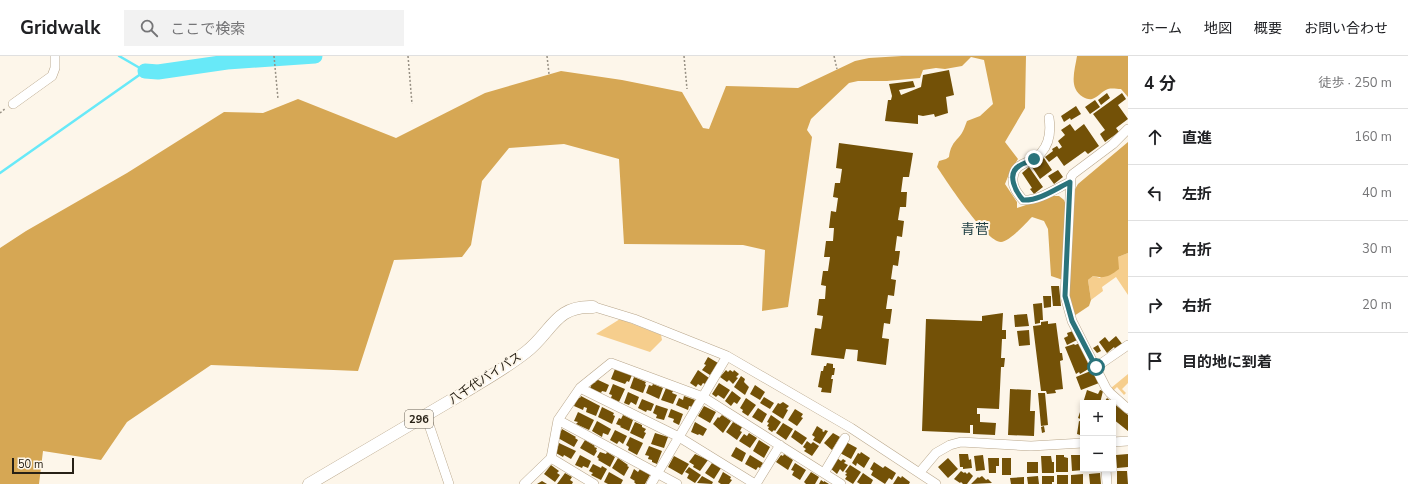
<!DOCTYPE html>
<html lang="ja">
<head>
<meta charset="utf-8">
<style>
  :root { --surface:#fff; --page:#f2f2f2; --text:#202124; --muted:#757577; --line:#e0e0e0 }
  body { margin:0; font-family:"Nunito Sans","Noto Sans JP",sans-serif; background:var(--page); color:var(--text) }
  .controls { position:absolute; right:12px; bottom:12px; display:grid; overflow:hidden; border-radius:0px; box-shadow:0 2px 6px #0003 }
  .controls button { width:36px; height:36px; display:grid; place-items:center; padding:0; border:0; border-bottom:1px solid var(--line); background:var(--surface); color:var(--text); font:20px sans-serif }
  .scale { position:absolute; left:12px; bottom:10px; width:62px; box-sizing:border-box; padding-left:4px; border:2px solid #272015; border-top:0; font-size:11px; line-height:14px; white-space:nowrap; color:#272015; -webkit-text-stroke:3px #fdf6ea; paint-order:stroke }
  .stop { position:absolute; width:12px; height:12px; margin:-9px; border:3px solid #2a737b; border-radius:50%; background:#fff }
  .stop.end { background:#2a737b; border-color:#fff; box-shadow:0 1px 4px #0008 }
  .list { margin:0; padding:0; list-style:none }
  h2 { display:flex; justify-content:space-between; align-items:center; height:52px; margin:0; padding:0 16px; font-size:17px }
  h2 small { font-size:13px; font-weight:400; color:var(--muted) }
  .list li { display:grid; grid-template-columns:26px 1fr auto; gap:12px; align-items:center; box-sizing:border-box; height:56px; padding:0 16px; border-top:1px solid var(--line) }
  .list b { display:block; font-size:15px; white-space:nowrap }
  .list em { font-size:13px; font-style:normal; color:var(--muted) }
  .icon { flex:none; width:22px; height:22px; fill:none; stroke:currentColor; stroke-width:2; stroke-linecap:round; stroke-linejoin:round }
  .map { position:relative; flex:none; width:1128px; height:428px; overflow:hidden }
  header { display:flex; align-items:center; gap:24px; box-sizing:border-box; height:56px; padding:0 20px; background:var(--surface); border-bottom:1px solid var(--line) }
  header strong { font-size:19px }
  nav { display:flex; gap:22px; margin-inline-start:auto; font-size:14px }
  .search { width:280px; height:36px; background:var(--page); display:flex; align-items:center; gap:10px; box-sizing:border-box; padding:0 14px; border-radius:0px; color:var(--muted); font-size:15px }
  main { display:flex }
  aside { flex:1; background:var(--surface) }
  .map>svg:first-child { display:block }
  .green { fill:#f6ce8d }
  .forest { fill:#d6a754 }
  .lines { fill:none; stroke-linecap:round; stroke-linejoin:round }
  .stream { stroke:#68e9f8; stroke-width:2.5 }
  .river { stroke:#68e9f8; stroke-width:15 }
  .building { fill:#735107 }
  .minor-casing { stroke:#b8a68b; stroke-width:10 }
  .highway-casing { stroke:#b8a68b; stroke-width:13 }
  .path { stroke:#979084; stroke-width:1.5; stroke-dasharray:2 2; stroke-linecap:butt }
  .minor { stroke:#fff; stroke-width:9 }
  .highway { stroke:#fff; stroke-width:12 }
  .route { stroke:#2a737b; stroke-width:5 }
  .labels { text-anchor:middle; stroke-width:4; stroke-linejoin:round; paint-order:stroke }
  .shield { fill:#fdf6ea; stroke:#676055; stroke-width:1 }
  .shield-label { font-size:11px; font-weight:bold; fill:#272015 }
  .street-label { font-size:12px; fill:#272015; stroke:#fdf6ea }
  .quarter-label { font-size:14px; fill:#1a3b40; stroke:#fdf6ea }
</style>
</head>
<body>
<header>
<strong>Gridwalk</strong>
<div class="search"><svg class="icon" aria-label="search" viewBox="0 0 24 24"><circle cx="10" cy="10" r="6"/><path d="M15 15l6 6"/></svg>ここで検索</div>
<nav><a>ホーム</a><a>地図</a><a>概要</a><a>お問い合わせ</a></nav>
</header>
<main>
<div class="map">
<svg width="1128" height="428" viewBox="0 0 1128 428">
  <rect width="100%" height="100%" fill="#fdf6ea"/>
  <path class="green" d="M1128 197V239L1116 221 1102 231 1103 235 1091 244 1088 224 1093 220 1100 222 1118 201Z
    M620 263 661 279 662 284 650 296 596 278Z
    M1128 318V327L1122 333 1126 337 1124 339 1117 331 1113 335 1111 332Z"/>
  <path class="forest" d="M902 0H1026L1025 52 1005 86 1018 103 1009 118 1005 128 1017 146V152L1053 140H1059L1064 144 1066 149 1063 224 1051 220 1048 173 1044 165 1032 161C1026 167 1009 186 1001 186 986 186 946 124 937 111L939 105 946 103 949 101C950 92 953 87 959 81 963 77 965 70 967 65L980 60 993 48 984 4 971 1 962 10 945 13 936 12 923 14 920 22 887 25H858L849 27 811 63 807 74 812 81 788 251 762 255 765 194 743 189 624 188 619 103 564 88 509 92 482 125 471 189 462 201 394 204 358 315 211 309 127 366 101 404 43 395 39 428H0V192L26 175 127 117 224 56 263 57 298 43 396 82 485 37 561 15 622 24 682 36 703 72 709 73 726 30 798 32 855 5 869 2Z
    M1077 0H1128V41L1121 33C1117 33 1112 32 1108 33 1102 35 1097 42 1092 43 1089 44 1085 42 1083 41 1068 32 1075 14 1077 0Z
    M1128 86V197L1118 201 1119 213C1110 220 1105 223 1093 220L1088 224 1091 244 1089 250 1074 260 1069 240 1074 135 1078 128Z"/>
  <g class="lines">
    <path class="stream" d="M0 117 145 15 119 0"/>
    <path class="river" d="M145 15 158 16 227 6 315 0"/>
  </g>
  <path class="building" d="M949 14 954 39 946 41 948 57 935 61 934 58 923 60 918 59V68L885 65 888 44H891L892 40 889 28 913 25 915 31 899 34 901 39 921 31 923 19Z
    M1107 37 1110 42 1101 49 1098 44Z
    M1122 37 1126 43 1118 49 1128 63 1116 72 1119 76 1105 86 1100 78 1105 74 1093 58Z
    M1095 44 1100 51 1090 58 1085 51Z
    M1076 50 1081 58 1071 64 1070 62 1064 66 1061 60Z
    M1070 68 1075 75 1084 68 1099 90 1088 98 1085 95 1064 110 1057 100 1049 106 1045 101 1053 95 1052 93 1057 90 1059 93 1062 91 1058 85 1065 79 1061 74Z
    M839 87 913 97 909 121H903L901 136H907L906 151H900L898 164 904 165 902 181 897 180 895 195H900L898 210 893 209 891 223 896 224 894 240 888 239 886 253H892L890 268 884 267 882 282 889 283 886 309 857 305 858 294 846 293 844 303 811 299 815 272 821 273 823 260 817 259 819 243H825L826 230 821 229 823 215H828L830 201H824L826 185H833L834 172H829L831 155 836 156 838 142 833 141 835 127H840L842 113 836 112Z
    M1044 102 1052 114 1040 123 1032 111Z
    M1029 111 1043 131 1034 138 1030 133 1032 132 1022 117Z
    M1058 114 1063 121 1054 128 1048 120Z
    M1051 230H1059L1061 250H1053Z
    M1043 240H1051V251L1044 252Z
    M1042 247 1043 264H1040V267L1035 268 1033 248Z
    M1003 257 1002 274H1006V283H1002L1001 302H1005L1004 311H1001L999 353 977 352V358H980V366L996 367 995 379 973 378V369H970V377L922 375 926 263 982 265V260Z
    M1027 258 1029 270 1015 271 1014 259Z
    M1048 265V268L1056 267 1060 297H1062L1063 304 1060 305 1063 333 1055 334 1056 337 1047 338 1046 335H1041L1033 270 1041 269V266Z
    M1029 274 1030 289 1019 290 1017 275Z
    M1073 275 1077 284 1067 289 1064 282 1068 280 1067 277Z
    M1116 280 1123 289 1116 294 1114 291 1107 297 1099 286 1105 281 1109 286Z
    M1080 287 1090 312 1080 318 1079 316 1076 318 1065 291 1074 288 1075 289Z
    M1098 289 1101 295 1097 297 1093 292Z
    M708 301 718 307 710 319 702 314 706 309 704 308Z
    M827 307 833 308V312H835L834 319H832L831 323H833L831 337 821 336 822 332 818 331 821 315H823L824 310H826Z
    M615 313 632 319 629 326 627 325 625 328 611 323Z
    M698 314 709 322 705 328 703 327 701 330 698 328 696 331 690 327Z
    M726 314 728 316 730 314 733 316 734 314 739 318 736 321 738 322 733 328 729 324 727 326 720 321Z
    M1093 314 1099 327 1081 334 1076 321Z
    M741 320 745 323 744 326 749 331 745 339 734 331Z
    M634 321 646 326 645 328 646 329 643 337 630 332Z
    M596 323 609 329 606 336 602 335 601 337 590 333 592 326 595 327Z
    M719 327 730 334 724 343 718 339 716 341 712 338Z
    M613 328 625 333 619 346 611 342 612 339 609 338Z
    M653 328 663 332 659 343 646 337 649 329 652 330Z
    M755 329 765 336 760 344 750 338Z
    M666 332 673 335 672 337 677 339 673 348 661 344Z
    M1010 333 1031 334 1030 355H1035L1034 380 1008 379Z
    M1087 334 1098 338 1100 334 1103 335 1100 347H1083Z
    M732 335 741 342 737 348 734 346 731 350 725 345Z
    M628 336 639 341 636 349 631 346 629 349 624 347Z
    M1038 337H1045L1048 369 1041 370Z
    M581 340 600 350 596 360 586 356 587 352 584 351 583 354 574 350 578 341 580 342Z
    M684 340 695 344 692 351 689 350 688 354 676 349 679 342 683 344Z
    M764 341 774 347 770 353 760 347Z
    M746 342 756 349 748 360 742 356 743 354 740 352Z
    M1107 342 1128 359V375L1113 363V347H1108L1105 345Z
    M642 343 654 348 651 355 647 354 646 356 638 352Z
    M783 346 789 350 786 353 788 354 783 363 772 356 778 347 780 348Z
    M1083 347V364L1078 362Z
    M656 349 668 353 664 364 656 362 657 359 653 357Z
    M704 350 716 356 710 367 698 360Z
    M602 351 614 357 613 359 615 360 612 368 598 361Z
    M758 352 767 358 762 367 752 361Z
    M671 353 683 358 679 369 673 366 674 363 668 361Z
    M795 353 803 358 801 361 803 362 797 370 788 364Z
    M578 356 594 364 589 374 576 368 578 366 574 365Z
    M623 359 633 364 629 375 620 371 621 370 616 368 619 362 621 363Z
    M722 359 731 365 723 377 713 368 718 361 719 362Z
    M771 359 781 366 775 375 774 374 772 376 768 373 769 371 767 370 769 367 767 366Z
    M597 365 611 373 608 379 603 377 602 381 592 375Z
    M1079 365 1083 366V380L1077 378Z
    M635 366 642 369V371L646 373 644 376 646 377 643 383 630 377Z
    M695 366 707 373 703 380 699 378 698 379 691 376Z
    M733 366 742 371 740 375 742 376 737 384 726 376Z
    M783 367 793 373 786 384 776 377Z
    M817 370 823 374 822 375 824 376 825 374 828 375 820 388 813 384 815 381 812 379Z
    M1044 370 1045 376 1042 377 1041 371Z
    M562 373 576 381 575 382 578 384 574 391 558 382Z
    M615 374 627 380 623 388 619 385 617 388 610 384Z
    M795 374 807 382 802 389 791 381Z
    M655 377 668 381 664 392 651 388Z
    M749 377 757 382 750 392 739 385 744 378 747 380Z
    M833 377 840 381 832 394 824 387Z
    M630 381 643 387 637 399 628 394 629 391 626 389Z
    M585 384 595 390 594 391 597 392 596 394 597 395 594 400 580 392Z
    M759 384 770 391 764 402 753 395Z
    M807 385 811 388 813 386 819 390 812 400 804 395 806 393 803 391Z
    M846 386 857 392 851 403 840 397Z
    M559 387 576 395 571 403 564 399 563 401 556 397Z
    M649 390 662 395 657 408 652 406V404L648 403 649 400 645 399Z
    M736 391 746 397 742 406 731 400Z
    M600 396 606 398 607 396 615 401 610 411 598 404 599 403 597 401Z
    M861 396 870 402 864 412 857 407 856 410 852 407 858 397 860 398Z
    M695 398 708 404 700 415 693 411 694 409 689 406Z
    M784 398 793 404 788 414 776 406 781 399 783 400Z
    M959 398H968L969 404 971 403 972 412 963 413V411H960Z
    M1128 398V411L1117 412 1116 399Z
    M580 399 591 405 588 412 583 410 582 412 575 409Z
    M750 399 763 407 760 412 758 411 756 414 745 408Z
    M983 399 985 414 976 415 974 400Z
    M1056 399H1064V401L1068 402V416H1056Z
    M1071 399H1081V405H1083V414L1072 415Z
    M674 400 689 408 682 419 668 411Z
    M1041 400H1051L1052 406H1054V417H1042Z
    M618 402 628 409 627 410 629 411 624 420 612 412Z
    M837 402 841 405 843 403 846 405 844 407 848 409 843 416 840 413 837 418 830 412Z
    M948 402 958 413 948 422 938 411Z
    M988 402H999V410H996V417H989Z
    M1002 402H1011V419H1002Z
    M874 406 883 412 885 410 896 417 892 424 889 422 885 428 871 419 873 415 870 413Z
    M1027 406H1038V417H1027Z
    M712 407 721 412 714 423 705 417Z
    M795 407 806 414 800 424 792 419 794 415 791 414Z
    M593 408 601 412 602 410 607 413 601 424 591 419 593 417 589 415Z
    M551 409 559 415 557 417 560 419 555 426 544 418Z
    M850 409 861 416 853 428 845 423 847 420 845 419 847 417 845 416Z
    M689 411 701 419 695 427 687 422 689 418 685 416Z
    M634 413 638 416 640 413 650 419 645 428H636L634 426 635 425 630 422Z
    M1089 413H1101V415H1090Z
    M961 415 964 417 965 416 967 418 969 416 973 420 967 428H963L961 426 960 427 954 423Z
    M1117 415H1127L1128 428H1117Z
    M609 416 623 424 621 428H608L604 426Z
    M723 416 731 421 730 423 732 424 729 428H721L718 426Z
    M811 416 819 421 815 428H806L804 426Z
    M565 417 572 421 570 424 573 426 572 428H557Z
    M863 417 873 424 871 428H860L857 426Z
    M1100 417 1101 428H1090L1089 418Z
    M1083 418V428H1071V419Z
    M1057 419H1068V428H1057Z
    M702 420 713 426 712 428 697 427Z
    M898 420 901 422 902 420 910 426 909 428H893Z
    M982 420 986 424 988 423 992 427 971 428 978 421 979 422Z
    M1038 420 1039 428H1028L1027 421Z
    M1042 420H1054V426H1052V428H1042Z
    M1024 421V428H1011L1010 422Z
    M821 424 824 426V425L829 428H819Z
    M542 425 547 428H537Z"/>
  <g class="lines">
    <g class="minor-casing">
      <path id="minor" d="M13 48 52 20 55 12V0
        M1049 62C1051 75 1050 87 1041 97 1031 109 1014 105 1013 122 1012 131 1018 138 1023 144 1039 145 1057 132 1070 126
        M1128 73 1113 88 1073 118 1071 121 1065 240 1072 265 1106 332 1110 337 1128 353
        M593 251 598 252 634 263 727 300 851 372 936 428
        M1096 311 1128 289
        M580 332 679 381 755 428
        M426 360 449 428
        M558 364 677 428
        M1113 386 1128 385
        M551 402 594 428
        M1106 413 1107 428
        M920 416 936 397 950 389 961 386 1031 390 1083 387
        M824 417 845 382
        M524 428 551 402 558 364 580 332 611 307 703 341 841 428
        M651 428 727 300
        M756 428 780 389"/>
    </g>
    <g class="highway-casing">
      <path id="highway" d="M309 428C359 398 410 369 460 339 482 325 506 312 526 296 552 276 555 249 593 251"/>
    </g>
    <path class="path" d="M274 0 278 43
      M408 0 412 48
      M547 0 549 18
      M684 0 687 33
      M834 0 837 13
      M0 57 6 52"/>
    <use href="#minor" class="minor"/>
    <use href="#highway" class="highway"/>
  </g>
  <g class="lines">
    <path class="route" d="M1034 103C1029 106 1023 107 1019 110 1006 118 1016 136 1023 144 1039 145 1057 132 1070 126L1065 240 1072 265 1096 311"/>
  </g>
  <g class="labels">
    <rect class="shield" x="405" y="354" width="28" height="18" rx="3"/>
    <g class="shield-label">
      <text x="419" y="367">296</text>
    </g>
    <g class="street-label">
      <text transform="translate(485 322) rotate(-33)" y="4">八千代バイパス</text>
    </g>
    <g class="quarter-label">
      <text x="975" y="178">青菅</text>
    </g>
  </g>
</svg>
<div class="controls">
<button>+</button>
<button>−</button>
</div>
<div class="scale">50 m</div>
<div class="stop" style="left:1096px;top:311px"></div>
<div class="stop end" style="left:1034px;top:103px"></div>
</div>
<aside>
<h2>4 分<small>徒歩 · 250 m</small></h2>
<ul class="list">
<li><svg class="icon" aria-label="ahead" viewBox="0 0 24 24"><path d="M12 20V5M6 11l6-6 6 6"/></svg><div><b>直進</b></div><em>160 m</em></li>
<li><svg class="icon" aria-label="left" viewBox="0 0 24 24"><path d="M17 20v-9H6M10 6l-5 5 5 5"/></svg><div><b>左折</b></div><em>40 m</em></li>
<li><svg class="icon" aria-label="right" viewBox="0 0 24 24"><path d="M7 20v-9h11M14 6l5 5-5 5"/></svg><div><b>右折</b></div><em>30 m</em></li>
<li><svg class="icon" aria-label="right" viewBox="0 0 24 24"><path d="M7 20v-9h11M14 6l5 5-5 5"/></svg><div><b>右折</b></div><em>20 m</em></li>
<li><svg class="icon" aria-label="arrive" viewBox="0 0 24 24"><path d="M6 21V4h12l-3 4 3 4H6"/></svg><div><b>目的地に到着</b></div></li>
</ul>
</aside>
</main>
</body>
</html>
